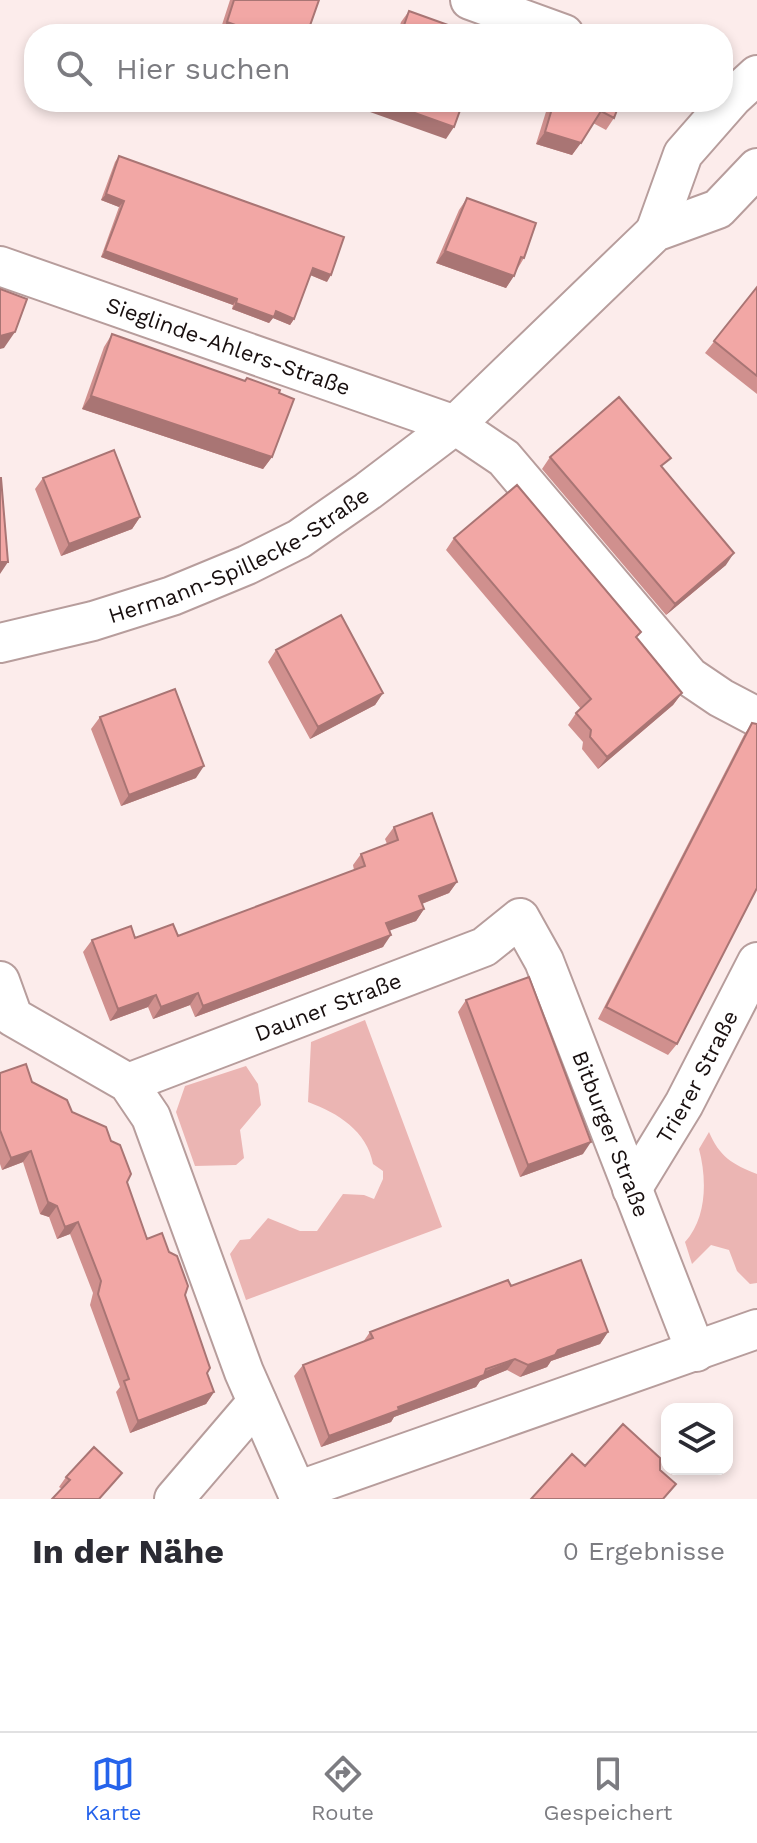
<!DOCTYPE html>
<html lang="de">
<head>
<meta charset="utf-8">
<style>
  :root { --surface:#fff; --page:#f7f7f7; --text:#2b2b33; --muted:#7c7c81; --line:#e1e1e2; --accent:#2563eb }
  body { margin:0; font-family:"Work Sans",sans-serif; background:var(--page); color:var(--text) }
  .controls { position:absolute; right:24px; bottom:24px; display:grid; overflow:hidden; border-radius:16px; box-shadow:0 4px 12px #0003 }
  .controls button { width:72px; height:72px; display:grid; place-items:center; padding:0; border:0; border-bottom:2px solid var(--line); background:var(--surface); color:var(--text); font:40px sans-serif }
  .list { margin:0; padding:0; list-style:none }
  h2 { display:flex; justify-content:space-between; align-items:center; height:104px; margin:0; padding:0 32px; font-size:34px }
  h2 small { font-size:26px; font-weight:400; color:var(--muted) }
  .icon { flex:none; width:44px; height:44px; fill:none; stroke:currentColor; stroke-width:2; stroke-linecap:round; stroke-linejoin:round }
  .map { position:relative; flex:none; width:757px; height:1499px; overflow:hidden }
  .search { position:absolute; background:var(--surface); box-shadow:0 4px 12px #0003; left:24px; right:24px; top:24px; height:88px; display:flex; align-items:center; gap:20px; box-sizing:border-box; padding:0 28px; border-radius:32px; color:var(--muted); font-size:30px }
  .sheet { height:232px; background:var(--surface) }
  nav { display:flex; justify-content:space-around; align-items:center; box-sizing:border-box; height:112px; border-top:2px solid var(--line); background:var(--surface); font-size:22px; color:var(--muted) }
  nav a { display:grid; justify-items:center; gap:4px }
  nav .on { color:var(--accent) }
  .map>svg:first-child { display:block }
  .green { fill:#ebb5b3 }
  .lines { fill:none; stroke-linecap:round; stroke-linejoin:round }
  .street-casing { stroke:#b79d9c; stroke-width:42 }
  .street { stroke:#fff; stroke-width:38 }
  .wall { fill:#d0908e }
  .shaded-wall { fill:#a97574 }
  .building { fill:#f2a7a5; stroke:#a97574; stroke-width:2 }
  .labels { text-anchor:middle; stroke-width:8; stroke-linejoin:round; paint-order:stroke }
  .street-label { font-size:22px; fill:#180f0f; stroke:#fff }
</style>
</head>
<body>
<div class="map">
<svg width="757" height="1499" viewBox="0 0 757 1499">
  <rect width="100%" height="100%" fill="#fceceb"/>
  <path class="green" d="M365 1020 442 1227 246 1300 230 1254 240 1240 250 1239 268 1218 300 1231H317L343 1194 364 1195 374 1199 383 1179V1171L373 1164C367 1131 338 1113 308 1102L311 1042Z
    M246 1066 258 1084 261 1105 240 1130 244 1158 236 1165 195 1166 176 1112 185 1086Z
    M709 1132C719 1156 733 1165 757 1174V1283L750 1284 737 1271 729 1250 711 1245 692 1264 685 1242C707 1218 707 1179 699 1149Z"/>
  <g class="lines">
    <g class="street-casing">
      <g id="street">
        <path d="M470 0 564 34"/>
        <path d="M655 232 683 154 733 97 757 75"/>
        <path id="s1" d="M0 266 455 425 504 458 690 677 721 698 757 717"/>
        <path id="s2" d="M0 643 93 621 172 596 247 565 299 539 368 491 455 425 655 232 718 209 757 168"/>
        <path d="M0 981 13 1017 128 1083 151 1117 244 1372 300 1499"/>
        <path id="s3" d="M128 1083 484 947 520 918 544 961 696 1352"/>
        <path id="s4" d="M632 1189 684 1104 757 962"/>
        <path d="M297 1491 757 1329"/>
        <path d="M174 1499 257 1402"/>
      </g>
    </g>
    <use href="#street" class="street"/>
  </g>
  <path class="wall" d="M230 0H319L307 34H219Z
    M409 11 473 34H397L401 22Z
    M549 102H620L614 118 606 130 593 123 572 155 536 144Z
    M119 156 327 282 310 275 294 319 290 325 273 318 269 323 232 309 233 305 101 257 119 207 101 200 115 162Z
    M467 198 524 258 506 288 436 263 459 210Z
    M757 287V394L705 353Z
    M112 334 279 393 272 457 263 469 82 409 104 347Z
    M550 457 663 469 726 565 666 615 542 469Z
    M43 478 140 517 132 529 61 556 35 489Z
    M454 538 637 638 682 693 673 705 598 769 582 749 583 742 568 725 576 713 581 709 446 550Z
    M276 650 383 693 375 705 310 739 268 662Z
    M100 717 196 778 121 806 91 729Z
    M752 723 677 1044 668 1055 598 1019 744 735Z
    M394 827 457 882 449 893 422 904 424 909 416 921 389 930 383 947 195 1017 190 1005 153 1019 148 1007 110 1021 83 952 92 940 178 936 354 870 353 865 361 854 387 844 385 839Z
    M466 1000 583 1154 520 1177 458 1012Z
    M0 1073 32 1082 72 1112 127 1182 147 1239 185 1295 207 1373 214 1392 206 1404 130 1433 116 1392 120 1387 90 1305 93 1293 70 1234 57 1239 49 1217 40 1214 23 1162 2 1170 0 1164Z
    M511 1286 608 1332 600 1344 551 1361 547 1367 520 1377 507 1370 480 1381 476 1387 394 1417 391 1422 321 1447 294 1376 303 1365 363 1342 370 1332Z
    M66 1477 115 1483 62 1489 59 1487Z"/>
  <path class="shaded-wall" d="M227 22 261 34H219Z
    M377 102H384L454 127 446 139 370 112Z
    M545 132 581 143 572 155 536 144Z
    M106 194 124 201 119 207 101 200Z
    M105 251 237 299 233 305 101 257Z
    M445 251 514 276 506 288 436 263Z
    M313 268 331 275 327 282 308 274Z
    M236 303 276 311 294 319 290 325 273 318 269 323 232 309Z
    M15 332 4 348 0 349V336Z
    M91 396 272 457 263 469 82 409Z
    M140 517 132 529 61 556 69 544Z
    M734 553 726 565 666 615 675 604Z
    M0 562H8L0 574Z
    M383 693 375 705 310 739 318 727Z
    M682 693 673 705 598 769 607 757Z
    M204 766 196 778 121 806 129 795Z
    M457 882 449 893 411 908 419 896Z
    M424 909 416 921 378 935 386 923Z
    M391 935 383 947 195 1017 203 1006Z
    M198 993 190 1005 153 1019 161 1007Z
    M156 995 148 1007 110 1021 118 1009Z
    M591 1142 583 1154 520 1177 528 1165Z
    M31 1151 23 1162 2 1170 11 1158Z
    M48 1202 57 1206 49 1217 40 1214Z
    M78 1222 70 1234 57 1239 65 1227Z
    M608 1332 600 1344 551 1361 547 1367 520 1377 528 1365 558 1350Z
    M515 1359 507 1370 480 1381 476 1387 394 1417 391 1422 321 1447 329 1436Z
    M214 1392 206 1404 130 1433 138 1421Z"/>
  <path class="building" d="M234 0H319L307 34H261L227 22Z
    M409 11 473 34H401Z
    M384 102H463L454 127Z
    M554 102H620L614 118 601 111 581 143 545 132Z
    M119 156 344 237 331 275 313 268 294 319 276 311 274 317 236 303 237 299 105 251 124 201 106 194Z
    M467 198 536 223 524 258 521 257 514 276 445 251Z
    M757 287V376L714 341Z
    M0 289 27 299 15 332 0 336Z
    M112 334 245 381 247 378 280 390 279 393 294 399 272 457 91 396Z
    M619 397 671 458 661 466 734 553 675 604 550 457Z
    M114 450 140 517 69 544 43 478Z
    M0 478H1L8 562H0Z
    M517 485 641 632 636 637 682 693 607 757 590 737 591 730 576 713 591 699 454 538Z
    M341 615 383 693 318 727 276 650Z
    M175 689 204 766 129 795 100 717Z
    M752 723 757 724V888L677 1044 606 1007Z
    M432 813 457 882 419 896 424 909 386 923 391 935 203 1006 198 993 161 1007 156 995 118 1009 92 940 131 926 135 938 173 924 178 936 215 922 365 866 361 854 398 840 394 827Z
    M529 977 591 1142 528 1165 466 1000Z
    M26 1064 32 1082 67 1100 72 1112 106 1127 111 1141 120 1145 131 1174 127 1182 147 1239 162 1233 169 1252 177 1256 188 1286 185 1295 210 1368 207 1373 214 1392 138 1421 124 1381 129 1379 98 1294 101 1281 78 1222 65 1227 57 1206 48 1202 31 1151 11 1158 0 1130V1073Z
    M581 1260 608 1332 558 1350 555 1355 528 1365 515 1359 486 1369 484 1375 398 1407 399 1410 329 1436 303 1365 373 1338 370 1332 404 1319 508 1280 511 1286Z
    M623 1424 660 1458V1470L676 1484 663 1499H531L572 1454 585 1466Z
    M94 1447 122 1473 99 1499H52L70 1480 66 1477Z"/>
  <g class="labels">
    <g class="street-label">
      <text dy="8" stroke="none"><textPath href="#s1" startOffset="242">Sieglinde-Ahlers-Straße</textPath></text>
      <text dy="8" stroke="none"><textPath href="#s2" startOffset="256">Hermann-Spillecke-Straße</textPath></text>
      <text dy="8" stroke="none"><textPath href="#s3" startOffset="214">Dauner Straße</textPath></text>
      <text dy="8" stroke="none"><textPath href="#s4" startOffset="130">Trierer Straße</textPath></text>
      <text dy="8" stroke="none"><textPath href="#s3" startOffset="662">Bitburger Straße</textPath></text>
    </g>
  </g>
</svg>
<div class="controls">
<button><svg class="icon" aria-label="layers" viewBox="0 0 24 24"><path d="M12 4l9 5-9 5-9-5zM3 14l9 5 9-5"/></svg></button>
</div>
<div class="search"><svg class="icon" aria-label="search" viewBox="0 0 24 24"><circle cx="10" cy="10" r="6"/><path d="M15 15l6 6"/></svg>Hier suchen</div>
</div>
<section class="sheet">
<h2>In der Nähe<small>0 Ergebnisse</small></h2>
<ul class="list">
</ul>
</section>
<nav>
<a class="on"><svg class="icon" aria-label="map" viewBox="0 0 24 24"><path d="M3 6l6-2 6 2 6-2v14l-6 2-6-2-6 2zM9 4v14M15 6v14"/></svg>Karte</a>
<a><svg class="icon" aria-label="directions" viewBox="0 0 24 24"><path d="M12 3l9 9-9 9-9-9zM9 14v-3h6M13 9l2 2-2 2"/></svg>Route</a>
<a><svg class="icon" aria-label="saved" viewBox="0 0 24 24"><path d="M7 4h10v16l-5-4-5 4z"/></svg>Gespeichert</a>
</nav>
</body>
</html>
